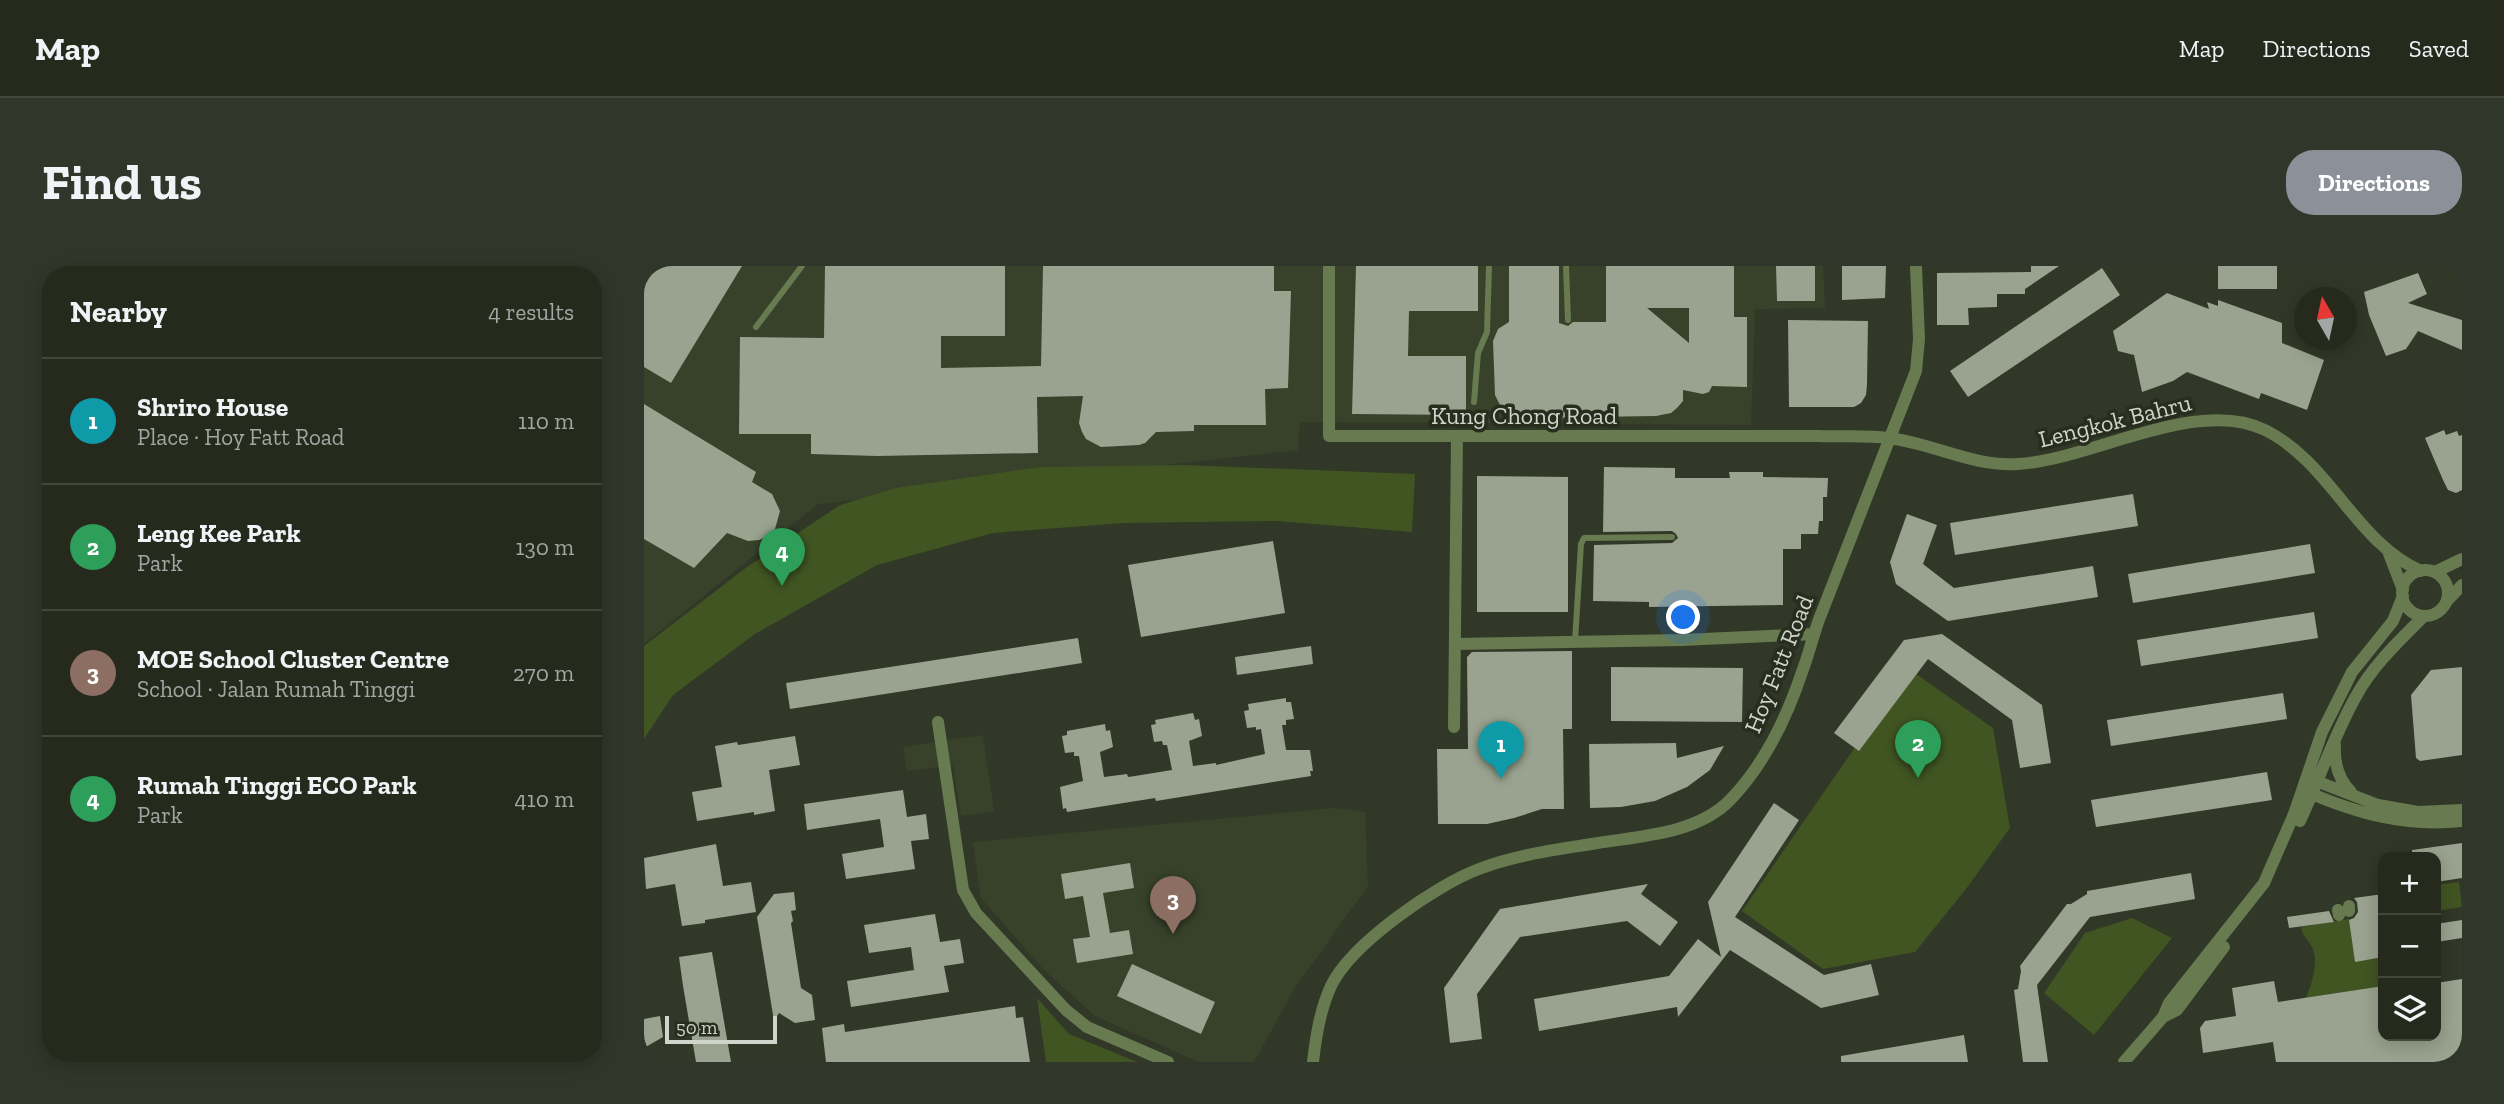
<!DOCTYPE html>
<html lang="en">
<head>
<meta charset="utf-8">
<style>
  :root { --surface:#252a1d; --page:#31362a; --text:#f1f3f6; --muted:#a3a7a4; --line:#42463b; --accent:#8c9099 }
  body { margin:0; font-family:"Zilla Slab",serif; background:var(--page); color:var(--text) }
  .controls { position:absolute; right:21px; bottom:21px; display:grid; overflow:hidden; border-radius:14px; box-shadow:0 4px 18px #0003 }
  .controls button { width:63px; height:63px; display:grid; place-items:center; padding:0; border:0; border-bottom:2px solid var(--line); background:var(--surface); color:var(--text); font:35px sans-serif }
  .compass { position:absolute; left:1650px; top:21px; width:63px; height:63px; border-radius:50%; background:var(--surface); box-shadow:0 4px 18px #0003; rotate:351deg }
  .scale { position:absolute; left:21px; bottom:18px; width:112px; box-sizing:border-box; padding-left:7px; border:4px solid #d0d5cb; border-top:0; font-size:19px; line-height:24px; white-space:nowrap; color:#d0d5cb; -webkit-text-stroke:5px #272e1d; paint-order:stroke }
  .you { position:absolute; left:1040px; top:352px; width:24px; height:24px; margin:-18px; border:5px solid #fff; border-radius:50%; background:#1a73e8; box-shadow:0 0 0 10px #1a73e833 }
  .badge { display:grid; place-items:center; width:46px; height:46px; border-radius:50%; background:var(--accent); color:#fff; font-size:23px; font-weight:700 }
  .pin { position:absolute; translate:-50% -58px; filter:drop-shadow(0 2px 4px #0008) }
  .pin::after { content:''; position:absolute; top:37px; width:24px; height:21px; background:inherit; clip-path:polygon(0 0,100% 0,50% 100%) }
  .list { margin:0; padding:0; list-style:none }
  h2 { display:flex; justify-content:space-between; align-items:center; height:91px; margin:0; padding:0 28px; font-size:30px }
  h2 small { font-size:23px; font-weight:400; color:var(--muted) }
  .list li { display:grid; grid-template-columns:46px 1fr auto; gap:21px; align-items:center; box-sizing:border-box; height:126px; padding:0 28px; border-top:2px solid var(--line) }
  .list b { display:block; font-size:26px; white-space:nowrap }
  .list p { margin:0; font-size:23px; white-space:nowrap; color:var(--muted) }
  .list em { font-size:23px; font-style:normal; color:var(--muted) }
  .icon { flex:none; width:38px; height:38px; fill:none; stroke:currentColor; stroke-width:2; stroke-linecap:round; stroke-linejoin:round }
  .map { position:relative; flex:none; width:1818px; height:796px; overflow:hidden; border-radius:28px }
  header { display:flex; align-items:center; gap:42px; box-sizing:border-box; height:98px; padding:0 35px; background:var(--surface); border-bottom:2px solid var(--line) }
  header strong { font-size:33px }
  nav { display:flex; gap:38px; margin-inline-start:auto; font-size:24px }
  .intro { display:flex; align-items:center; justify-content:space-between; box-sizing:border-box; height:168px; padding:0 42px }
  h1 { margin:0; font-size:49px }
  .button { padding:18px 32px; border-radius:28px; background:var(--accent); color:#fff; font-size:24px; font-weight:700 }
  main { display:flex; gap:42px; padding:0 42px }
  aside { flex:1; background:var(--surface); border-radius:28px; box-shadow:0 4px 18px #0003 }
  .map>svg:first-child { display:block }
  .built { fill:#38422b }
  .green { fill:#415522 }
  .building { fill:#9aa38f; fill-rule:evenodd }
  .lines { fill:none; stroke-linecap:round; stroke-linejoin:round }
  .lane { stroke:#687a50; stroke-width:6 }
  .street { stroke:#687a50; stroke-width:12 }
  .labels { text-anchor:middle; stroke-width:7; stroke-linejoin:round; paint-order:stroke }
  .street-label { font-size:24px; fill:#d0d5cb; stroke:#272e1d }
</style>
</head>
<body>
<header>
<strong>Map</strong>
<nav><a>Map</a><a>Directions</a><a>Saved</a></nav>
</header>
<div class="intro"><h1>Find us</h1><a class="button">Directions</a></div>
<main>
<aside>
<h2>Nearby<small>4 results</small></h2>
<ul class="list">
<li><span class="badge" style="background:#0f9aa8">1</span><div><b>Shriro House</b><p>Place · Hoy Fatt Road</p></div><em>110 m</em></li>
<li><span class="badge" style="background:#2e9e5b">2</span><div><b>Leng Kee Park</b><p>Park</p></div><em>130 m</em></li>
<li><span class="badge" style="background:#8d6e63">3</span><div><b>MOE School Cluster Centre</b><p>School · Jalan Rumah Tinggi</p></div><em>270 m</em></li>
<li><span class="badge" style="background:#2e9e5b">4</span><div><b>Rumah Tinggi ECO Park</b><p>Park</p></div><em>410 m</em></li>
</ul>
</aside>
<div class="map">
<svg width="1818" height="796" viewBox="0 0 1818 796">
  <rect width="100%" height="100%" fill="#313827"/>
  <path class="built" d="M0 0H1179L1181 42 1111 43 1107 159 656 156 654 184 174 238 0 378Z
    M339 469 350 545 317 550 309 499 263 505 259 481Z
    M691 542 721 546 724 620 650 723 610 796H555L451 750 400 704 337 632 329 576Z"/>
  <path class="green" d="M540 199 771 208 768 266 633 255 479 257 349 267 233 299 111 368 29 429 0 473V380L103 301 196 239 252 222 397 201Z
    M1265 403 1349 462 1366 562 1322 623 1271 686 1179 703 1098 645Z
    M1815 616 1818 641 1792 645V619Z
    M1488 652 1528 672 1450 769 1400 727 1441 667Z
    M1705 653 1711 695 1739 691V720L1662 732C1668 717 1675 697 1668 681 1664 673 1658 670 1657 661Z
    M393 732 425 768 493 796H402Z"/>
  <path class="building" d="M12 0H98L27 117 0 101V18Z
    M181 0H361V70H297V102L397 100 399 0H630V25H647L644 122 621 123 622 159H550V165L512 166 501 177 495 179 457 181 442 173 438 166 435 157 439 130 393 131 394 187 233 190 167 188V168H95L96 71 180 72Z
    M712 0H834V45H765L764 90H822V149L708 148Z
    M865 0H915V57L924 60 929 56H962V0H1090V51H1103V121L1068 120 1065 126 1059 128 1039 124V135L1033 142 1027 147 1012 150 875 152 870 150 857 141 851 129 849 75 854 63 865 56ZM1003 42H1045V77Z
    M1132 0H1171V35H1133Z
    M1198 0H1242L1241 32 1198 34Z
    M1387 0H1415L1381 23V28H1353V41L1324 42 1325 59H1293V7L1387 6Z
    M1574 0H1633V23H1574Z
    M1458 2 1476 29 1324 131 1306 105Z
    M1774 7 1783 28 1764 37 1818 54V84L1774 65 1762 83 1742 90 1725 49 1720 26Z
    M1523 27 1565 43 1563 36 1574 40V34L1638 57V77L1680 94 1663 144 1617 127 1615 133 1543 106 1529 115 1498 126 1490 89 1474 85 1469 65Z
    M1144 54 1224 55 1223 118 1222 129 1217 137 1210 141H1145Z
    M0 138 112 206 108 216 128 228 136 245 131 263 124 270 115 274 104 275 83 267 50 302 0 273Z
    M1800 164 1802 169 1813 165 1815 170 1818 169V224L1812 227 1804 224 1799 214 1781 172Z
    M960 201 1031 202V212H1086L1085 206H1119V211L1184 212 1183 231H1179V255H1175L1174 268H1157V283H1139V339L1005 341V336L949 335 950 279 1028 277 1034 272 1032 268 1028 265 959 266Z
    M833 210 924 211V346H833Z
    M1489 228 1494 260 1311 289 1306 257Z
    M1263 248 1293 259 1279 298 1310 322 1449 300 1454 331 1304 355 1252 318 1246 296Z
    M629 275 641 347 497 371 484 299Z
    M1666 278 1671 307 1489 337 1484 308Z
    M1670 346 1674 372 1497 400 1493 374Z
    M1298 368 1398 439 1407 497 1376 502 1368 454 1284 393 1215 485 1190 467 1260 374Z
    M434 372 438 397 146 443 142 417Z
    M667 380 669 398 593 409 591 391Z
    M928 385V463H919L920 543H898L870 552 843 558H794L793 483H824L823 391 828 386Z
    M967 401 1099 402 1098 456 967 455Z
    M1818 401V489L1776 495 1772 492 1767 429 1787 404Z
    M1639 427 1643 453 1467 480 1463 454Z
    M642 432V436H647L650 453 642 454V459H638L642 484H666L669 505H666L667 510 512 535 511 532 423 546 422 542 419 543 416 521 439 515 435 490H430V486L421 487 418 470 423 469V465L461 458 462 465 466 464 469 481 456 486 460 511 483 508 484 511 491 510 528 504 523 479H519L518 475 510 476 507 459 512 458 511 454 549 447 551 454 555 453 558 470 545 475 549 500 572 497V499L621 488 617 463 612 464V461L603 462 600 445 605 444 604 438Z
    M151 470 156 499 125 504 131 545 110 549V546L53 555 48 526 78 521 71 480 93 476 94 479Z
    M1032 477 1033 492 1080 480 1066 504 1043 521 1011 535 977 541 946 542 945 478Z
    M1623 506 1628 534 1452 561 1447 534Z
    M259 524 263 551 282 548 285 573 267 575 271 603 202 613 198 588 240 581 236 553 163 564 160 538Z
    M1130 537 1155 554 1091 651 1180 709 1227 698 1235 729 1177 742 1086 684 1034 751 1033 741 895 765 890 733 1025 710 1054 673 1077 691 1064 636Z
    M1818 577V612L1792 616V591H1768V584Z
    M72 578 79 620 107 616 112 646 61 654V657L38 660 31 618 2 623 0 592Z
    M486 597 490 622 459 627 466 667 485 664 489 688 433 697 429 673 446 671 439 630 421 633 417 608Z
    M1547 607 1551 633 1446 651 1393 719 1404 796H1379L1370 724 1374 723 1377 705 1376 700 1423 638H1427L1443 628V625Z
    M1004 618 997 628 1034 656 1016 680 983 655 876 671 833 728 838 773 806 777 800 722 856 643Z
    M150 626 152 644 147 645 149 655 147 657 157 722 168 729 171 754 151 757 135 747 130 755 113 651 130 628Z
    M1739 628V691L1711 696 1705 654 1710 652 1714 646 1713 636 1710 632Z
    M1685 645 1690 656 1645 662 1643 651Z
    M291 648 296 676 316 673 320 697 300 700 305 726 207 741 203 715 270 704 267 681 225 687 220 659Z
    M1818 654V672L1792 676V658Z
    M68 686 87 796H52L39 720 35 691Z
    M488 698 571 736 557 768 473 730Z
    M1818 713V796H1632L1629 776 1559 787 1556 762 1561 755 1592 750 1588 722 1630 715 1634 736 1739 720V770H1792V717Z
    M371 740 372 752 379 751 386 796H182L178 762 200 758 201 766Z
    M16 750 19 771 0 782V753Z
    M1320 769 1324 796H1197V790Z"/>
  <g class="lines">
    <path class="lane" d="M922 0 924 54
      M112 61 158 0
      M830 136 834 87 843 66 845 0
      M931 375 937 278 940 272 1028 271"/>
    <path class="street" d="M685 0V170H1175C1198 171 1222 169 1244 172 1289 177 1328 201 1374 198 1447 194 1553 130 1621 164 1686 196 1712 277 1777 305
      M1744 285 1759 324
      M1758 327a23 23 0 1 1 46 0a23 23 0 1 1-46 0Z
      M1791 306 1818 293
      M1803 335 1818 319
      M811 378 1038 374 1170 368
      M294 456 319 624 332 647 422 744 443 761 524 796
      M810 461 813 171
      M1691 479C1690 498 1694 513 1707 526
      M1667 513 1734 539 1774 546 1818 544
      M1663 526C1715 548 1761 561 1818 555
      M1656 555C1675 514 1689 472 1711 432 1728 400 1755 375 1780 350
      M1705 640V645
      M1694 644 1695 649
      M1519 751 1533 744 1580 681
      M669 796C672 770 676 744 687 720 707 678 792 619 835 603 871 589 910 584 948 578 993 570 1052 569 1086 534 1120 499 1143 451 1158 406 1165 388 1169 369 1176 351 1208 269 1240 187 1272 105L1275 73 1272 0
      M1480 796 1519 751 1525 737 1620 617 1650 548 1678 466 1708 406 1749 355 1759 330"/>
  </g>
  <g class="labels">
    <g class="street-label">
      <text x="880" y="158">Kung Chong Road</text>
      <text transform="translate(1471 155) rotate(-14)" y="8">Lengkok Bahru</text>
      <text transform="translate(1135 398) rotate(-68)" y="8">Hoy Fatt Road</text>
    </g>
  </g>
</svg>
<div class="controls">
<button>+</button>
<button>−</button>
<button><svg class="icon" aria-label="layers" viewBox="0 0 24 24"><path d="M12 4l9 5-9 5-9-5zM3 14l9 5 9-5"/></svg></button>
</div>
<svg class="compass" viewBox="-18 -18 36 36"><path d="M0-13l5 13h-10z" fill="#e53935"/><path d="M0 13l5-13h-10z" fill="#a3a7a4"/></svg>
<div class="scale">50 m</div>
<div class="you"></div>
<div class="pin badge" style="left:857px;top:513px;background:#0f9aa8">1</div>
<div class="pin badge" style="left:1274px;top:512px;background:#2e9e5b">2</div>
<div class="pin badge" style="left:529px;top:668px;background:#8d6e63">3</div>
<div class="pin badge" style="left:138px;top:320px;background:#2e9e5b">4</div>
</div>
</main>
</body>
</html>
